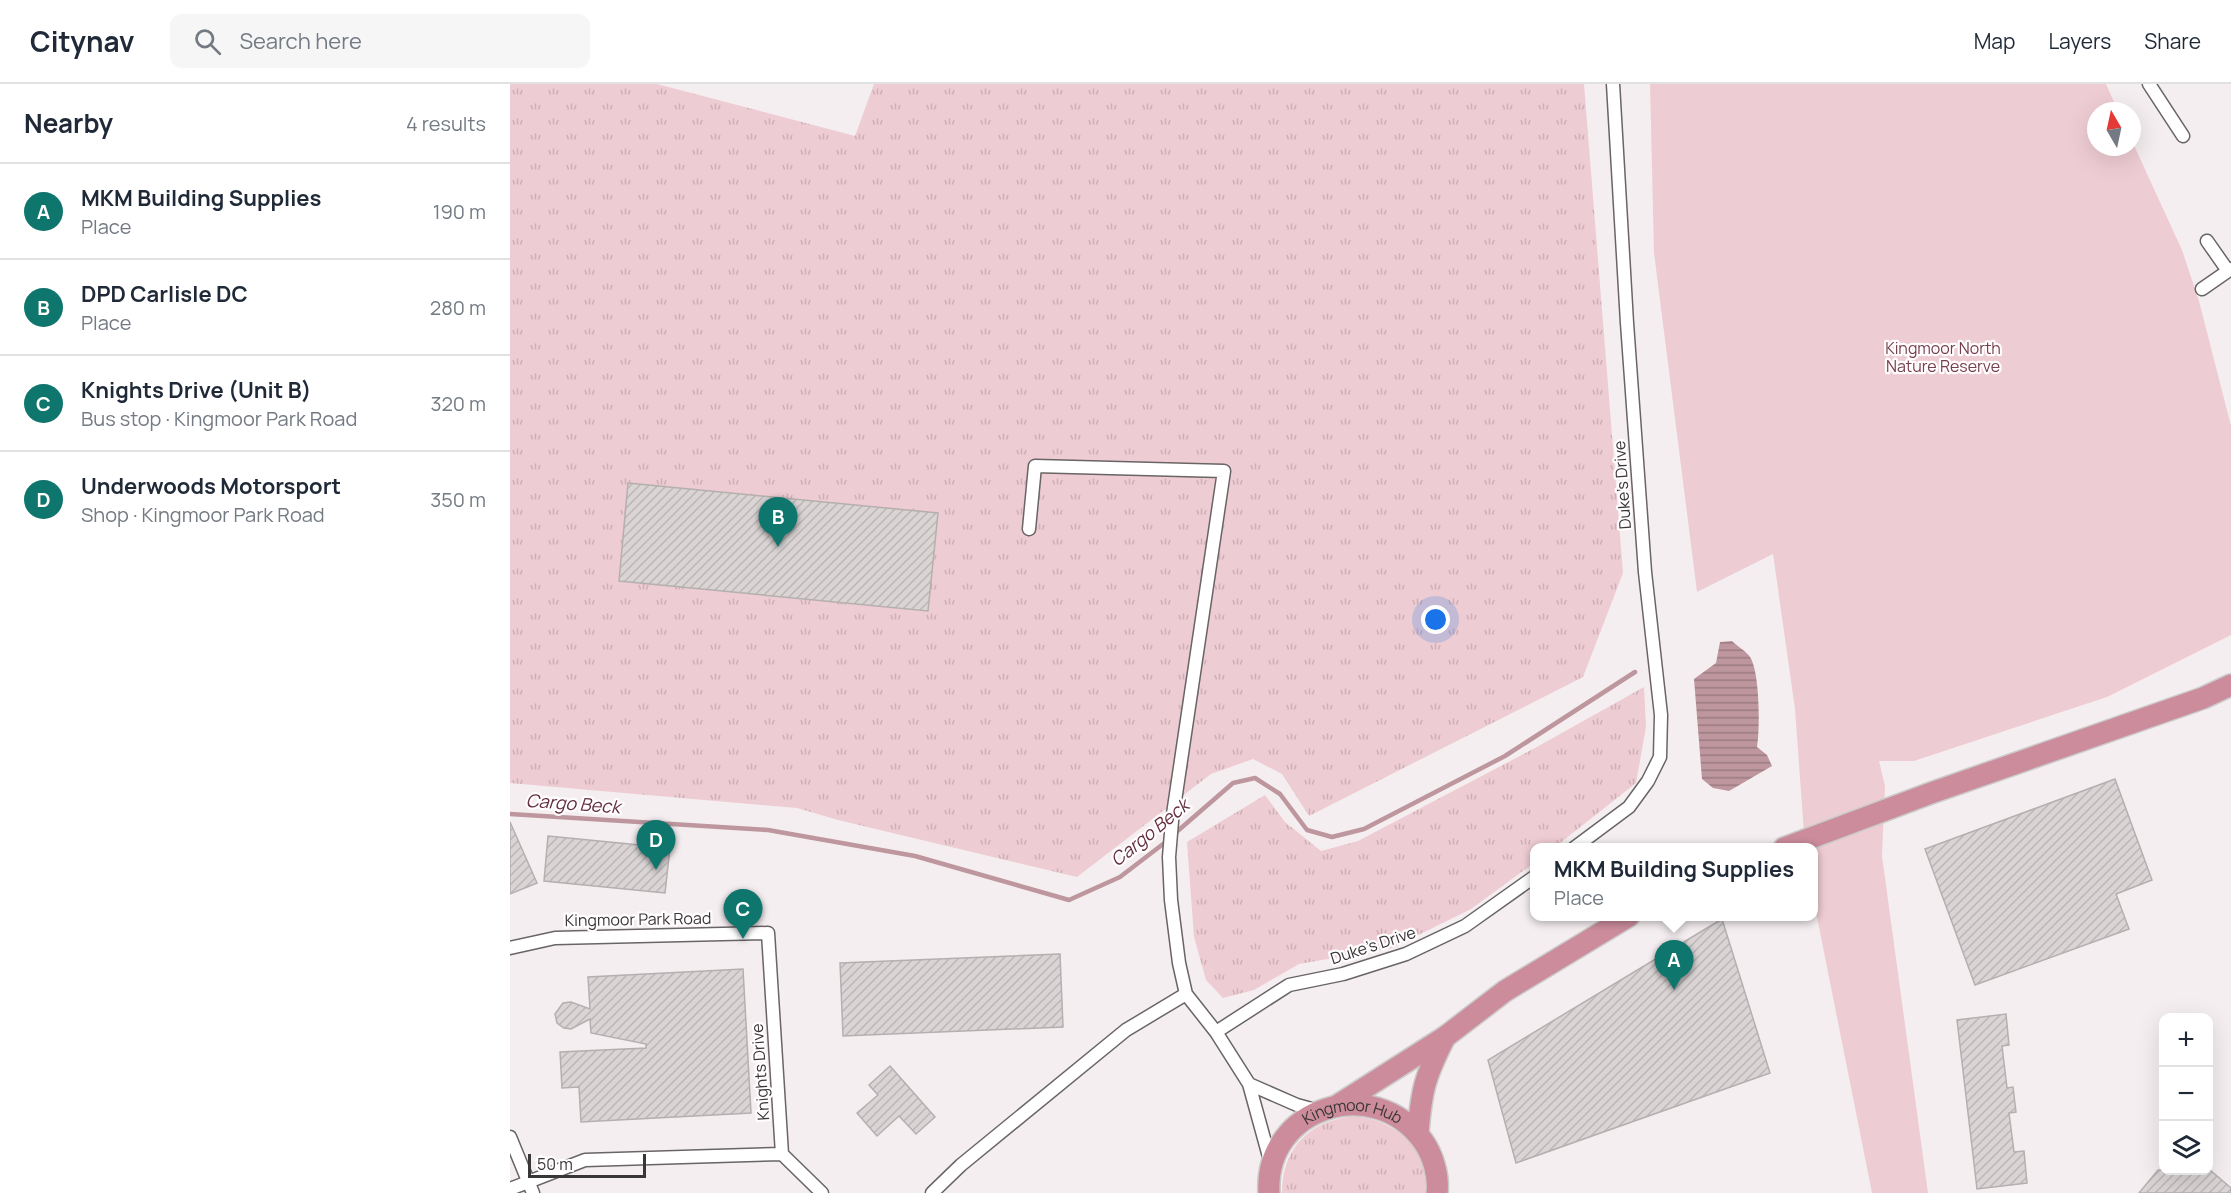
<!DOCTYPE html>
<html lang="en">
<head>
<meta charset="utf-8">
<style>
  :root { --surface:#fff; --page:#f6f6f7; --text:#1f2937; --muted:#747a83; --line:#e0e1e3; --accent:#0f766e }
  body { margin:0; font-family:Manrope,sans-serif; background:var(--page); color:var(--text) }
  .controls { position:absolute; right:18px; bottom:18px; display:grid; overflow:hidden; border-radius:12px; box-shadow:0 6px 24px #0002 }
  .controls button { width:54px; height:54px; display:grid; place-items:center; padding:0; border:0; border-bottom:2px solid var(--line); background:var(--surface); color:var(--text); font:30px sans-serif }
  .compass { position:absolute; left:1577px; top:18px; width:54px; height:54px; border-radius:50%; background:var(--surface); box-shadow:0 6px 24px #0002; rotate:351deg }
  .scale { position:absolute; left:18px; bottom:15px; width:118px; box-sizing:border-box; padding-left:6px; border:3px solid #393637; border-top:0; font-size:16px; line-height:21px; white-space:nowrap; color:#393637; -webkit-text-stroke:4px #fffdfe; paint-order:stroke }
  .you { position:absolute; left:926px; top:536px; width:21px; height:21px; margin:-15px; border:4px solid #fff; border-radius:50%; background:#1a73e8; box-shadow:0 0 0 9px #1a73e833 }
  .badge { display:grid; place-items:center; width:39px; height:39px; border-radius:50%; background:var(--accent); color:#fff; font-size:20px; font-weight:700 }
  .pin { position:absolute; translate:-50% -50px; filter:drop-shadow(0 2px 3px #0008) }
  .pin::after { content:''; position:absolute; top:32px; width:21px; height:18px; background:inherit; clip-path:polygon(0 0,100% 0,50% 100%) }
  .popup { position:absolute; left:1020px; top:759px; width:288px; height:78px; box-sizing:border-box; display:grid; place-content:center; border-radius:12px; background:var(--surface); filter:drop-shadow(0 2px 4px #0005); font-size:20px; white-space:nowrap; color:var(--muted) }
  .popup b { font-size:22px; color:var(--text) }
  .popup::after { content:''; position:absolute; left:50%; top:100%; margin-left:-12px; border:12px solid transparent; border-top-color:var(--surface) }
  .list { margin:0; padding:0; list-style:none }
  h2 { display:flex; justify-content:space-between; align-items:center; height:78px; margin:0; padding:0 24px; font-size:26px }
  h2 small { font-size:20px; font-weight:400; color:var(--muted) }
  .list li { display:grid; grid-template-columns:39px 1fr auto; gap:18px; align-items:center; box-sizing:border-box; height:96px; padding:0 24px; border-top:2px solid var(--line) }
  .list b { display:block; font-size:22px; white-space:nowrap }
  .list p { margin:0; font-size:20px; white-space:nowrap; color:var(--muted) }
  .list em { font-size:20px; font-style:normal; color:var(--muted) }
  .icon { flex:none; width:33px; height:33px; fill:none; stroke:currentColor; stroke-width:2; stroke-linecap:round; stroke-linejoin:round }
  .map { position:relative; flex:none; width:1721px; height:1109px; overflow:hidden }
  header { display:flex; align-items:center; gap:36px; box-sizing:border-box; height:84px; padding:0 30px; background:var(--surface); border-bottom:2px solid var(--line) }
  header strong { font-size:28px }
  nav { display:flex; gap:33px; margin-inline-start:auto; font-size:21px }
  .search { width:420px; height:54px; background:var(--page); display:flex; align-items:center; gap:15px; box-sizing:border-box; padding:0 21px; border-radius:12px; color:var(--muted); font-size:22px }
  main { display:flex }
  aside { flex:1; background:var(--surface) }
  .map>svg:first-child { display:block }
  .grass { fill:url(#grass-tufts) }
  .green { fill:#eeccd3 }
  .water { fill:url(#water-rules) }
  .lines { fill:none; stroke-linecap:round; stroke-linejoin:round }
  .stream { stroke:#bd969e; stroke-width:4.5 }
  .building { fill:url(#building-hatch); stroke:#b5afb0; stroke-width:1.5 }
  .minor-casing { stroke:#696465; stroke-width:15 }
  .trunk-casing { stroke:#cccbcb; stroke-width:24 }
  .minor { stroke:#fff; stroke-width:12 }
  .trunk { stroke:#cc8c9c; stroke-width:21 }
  .labels { text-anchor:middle; stroke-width:4.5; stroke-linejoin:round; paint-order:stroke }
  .park-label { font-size:16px; fill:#763f4e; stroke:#fffdfe }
  .street-label { font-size:16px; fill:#393637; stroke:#fffdfe }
  .water-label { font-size:18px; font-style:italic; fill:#622d3c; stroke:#fffdfe }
</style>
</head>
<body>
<header>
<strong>Citynav</strong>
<div class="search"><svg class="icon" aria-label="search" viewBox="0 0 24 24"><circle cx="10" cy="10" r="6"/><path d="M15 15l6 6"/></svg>Search here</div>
<nav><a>Map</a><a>Layers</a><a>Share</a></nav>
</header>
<main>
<aside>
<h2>Nearby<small>4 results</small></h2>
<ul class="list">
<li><span class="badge">A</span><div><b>MKM Building Supplies</b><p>Place</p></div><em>190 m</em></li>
<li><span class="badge">B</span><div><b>DPD Carlisle DC</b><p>Place</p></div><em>280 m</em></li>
<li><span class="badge">C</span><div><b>Knights Drive (Unit B)</b><p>Bus stop · Kingmoor Park Road</p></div><em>320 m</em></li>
<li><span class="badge">D</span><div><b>Underwoods Motorsport</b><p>Shop · Kingmoor Park Road</p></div><em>350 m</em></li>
</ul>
</aside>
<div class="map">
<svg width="1721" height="1109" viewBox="0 0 1721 1109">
  <defs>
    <pattern id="grass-tufts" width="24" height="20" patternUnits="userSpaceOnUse" patternTransform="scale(1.5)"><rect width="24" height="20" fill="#eeccd3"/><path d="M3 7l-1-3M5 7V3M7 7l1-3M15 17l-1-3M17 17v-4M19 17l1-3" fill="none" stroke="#cdb0b6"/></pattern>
    <pattern id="water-rules" width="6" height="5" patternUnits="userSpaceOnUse" patternTransform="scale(1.5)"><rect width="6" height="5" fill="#bd969e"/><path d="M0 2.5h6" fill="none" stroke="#9b7b82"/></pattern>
    <pattern id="building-hatch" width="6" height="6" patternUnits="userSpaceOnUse" patternTransform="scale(1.5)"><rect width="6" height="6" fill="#dad4d5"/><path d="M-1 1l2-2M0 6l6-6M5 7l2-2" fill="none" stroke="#bcb7b7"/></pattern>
  </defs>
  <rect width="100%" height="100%" fill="#f5eef0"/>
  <path class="grass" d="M0 0H147L345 52 364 0H1074L1113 489 1073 593 799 732 772 690 743 675 701 690 567 793 328 736 287 724 0 699Z
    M1134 603 1136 643 1126 699 1045 763 1024 764V779L961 825 882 864 789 880 744 906 713 914 696 896 684 853 677 758 755 711 775 738 811 767 848 757 1025 664Z
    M844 1032C885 1036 919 1064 915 1109H772C772 1064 799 1037 844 1032Z"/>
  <path class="green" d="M1140 0H1596L1608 27H1586V63H1622V57L1672 166 1689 217 1721 342V551L1597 613 1404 677H1369L1375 702 1372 772 1418 1109H1362L1304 818V764L1295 763 1285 625 1263 470 1187 508 1144 169Z"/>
  <path class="water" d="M1222 557C1227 562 1236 567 1240 573 1250 588 1250 645 1247 663L1257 671 1262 682 1219 707 1203 704 1192 695 1184 595 1206 579 1210 558Z"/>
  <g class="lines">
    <path class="stream" d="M0 730 258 746 405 772 559 816 610 793 657 757
      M663 751 723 699 745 694 770 710 797 746 822 753 854 745 995 672 1125 588"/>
  </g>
  <path class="building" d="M118 399 428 429 418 527 109 497Z
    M1605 695 1642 796 1606 810 1619 845 1465 901 1415 765Z
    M0 738 27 799 0 810Z
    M38 752 160 764 155 809 34 797Z
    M1212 835 1260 989 1006 1079 978 976Z
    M550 870 553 943 333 952 330 879Z
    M233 885 241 1029 71 1038 69 1003 52 1004 50 968 136 964V960L81 949 80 935 61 945 54 944 47 939 45 930 53 919 61 918 80 925 78 893Z
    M1496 930 1499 961 1492 962 1497 1004 1503 1003 1506 1028 1499 1029 1504 1068 1514 1067 1517 1099 1467 1105 1447 936Z
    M380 982 425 1033 406 1050 389 1032 367 1052 347 1029 368 1011 359 1001Z
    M1648 1086H1700L1721 1104V1109H1629Z"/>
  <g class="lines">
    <g class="minor-casing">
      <path id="minor" d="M1639 0 1673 52
        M1697 157 1718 187
        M1692 205 1721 185
        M519 445 525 382 714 387 662 737 659 773 661 816 669 879 676 910 706 948 739 1000 761 1080
        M1064 764 1119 723 1138 697 1150 673 1151 631 1135 488 1117 239 1103 0
        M0 864 45 854 258 849 272 1070 312 1109
        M706 948 779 901 833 890 896 870 955 842 1024 793
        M739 1000 787 1021 809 1027
        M0 1053 23 1109
        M0 1105 75 1076 272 1070
        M422 1109 451 1081 616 946 676 910"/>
    </g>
    <g class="trunk-casing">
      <g id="trunk">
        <path d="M1274 764 1421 709 1693 614 1721 601"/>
        <path d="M828 1021 935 953 995 907 1119 832"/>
        <path d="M908 1050C911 1007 915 992 935 953"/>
        <path id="s1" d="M759 1109C754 1023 864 989 913 1057 923 1071 929 1092 927 1109"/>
      </g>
    </g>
    <use href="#minor" class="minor"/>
    <use href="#trunk" class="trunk"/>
  </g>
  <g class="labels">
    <g class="park-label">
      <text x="1433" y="270">Kingmoor North<tspan x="1433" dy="18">Nature Reserve</tspan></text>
    </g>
    <g class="street-label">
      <text transform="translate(1112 401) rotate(-94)" y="6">Duke's Drive</text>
      <text transform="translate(128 835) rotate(-1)" y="6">Kingmoor Park Road</text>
      <text transform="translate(863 861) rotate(-18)" y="6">Duke's Drive</text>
      <text transform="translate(250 988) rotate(-94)" y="6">Knights Drive</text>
      <text dy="6" stroke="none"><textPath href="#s1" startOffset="136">Kingmoor Hub</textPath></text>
    </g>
    <g class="water-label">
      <text transform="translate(63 720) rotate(4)" y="6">Cargo Beck</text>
      <text transform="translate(640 749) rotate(-39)" y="6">Cargo Beck</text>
    </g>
  </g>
</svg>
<div class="controls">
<button>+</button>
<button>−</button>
<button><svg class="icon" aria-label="layers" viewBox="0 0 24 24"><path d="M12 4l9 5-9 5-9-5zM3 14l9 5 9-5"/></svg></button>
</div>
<svg class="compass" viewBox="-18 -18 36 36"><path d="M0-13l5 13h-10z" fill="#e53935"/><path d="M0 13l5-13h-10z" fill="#747a83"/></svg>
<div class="scale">50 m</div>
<div class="you"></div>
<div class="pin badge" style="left:1164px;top:906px">A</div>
<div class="popup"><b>MKM Building Supplies</b>Place</div>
<div class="pin badge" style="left:268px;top:463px">B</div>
<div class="pin badge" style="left:233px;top:855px">C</div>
<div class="pin badge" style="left:146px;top:786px">D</div>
</div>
</main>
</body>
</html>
